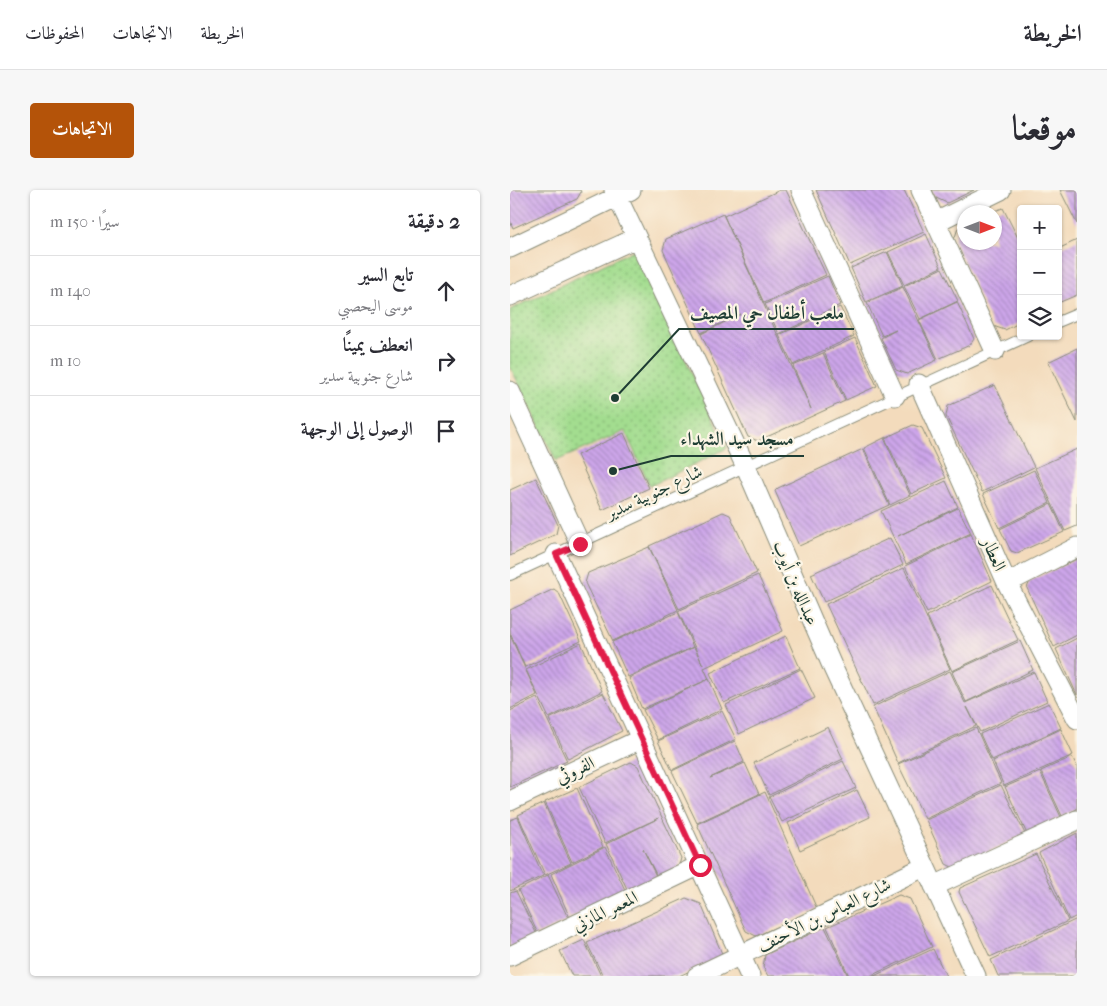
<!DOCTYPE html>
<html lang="ar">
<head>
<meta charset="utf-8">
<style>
  :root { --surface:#fff; --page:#f7f7f7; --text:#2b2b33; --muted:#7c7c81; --line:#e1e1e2; --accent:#b45309 }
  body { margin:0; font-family:"IM FELL French Canon",Amiri,serif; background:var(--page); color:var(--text); direction:rtl }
  .controls { position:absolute; right:15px; top:15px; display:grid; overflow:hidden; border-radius:5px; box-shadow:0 1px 4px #0004 }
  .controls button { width:45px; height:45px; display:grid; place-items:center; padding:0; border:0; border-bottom:1px solid var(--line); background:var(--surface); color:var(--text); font:25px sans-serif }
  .compass { position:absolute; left:447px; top:15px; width:45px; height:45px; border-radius:50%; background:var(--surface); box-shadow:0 1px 4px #0004; rotate:90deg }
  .stop { position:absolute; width:15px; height:15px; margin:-11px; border:4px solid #e11d48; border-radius:50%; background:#fff }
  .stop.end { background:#e11d48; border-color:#fff; box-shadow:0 1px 5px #0008 }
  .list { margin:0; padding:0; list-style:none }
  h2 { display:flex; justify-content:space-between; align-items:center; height:65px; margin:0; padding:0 20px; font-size:21px }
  h2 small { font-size:16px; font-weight:400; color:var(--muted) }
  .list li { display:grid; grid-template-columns:32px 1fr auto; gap:15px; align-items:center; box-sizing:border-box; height:70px; padding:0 20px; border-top:1px solid var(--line) }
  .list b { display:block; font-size:19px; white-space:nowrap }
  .list p { margin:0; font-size:16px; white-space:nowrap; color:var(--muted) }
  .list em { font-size:16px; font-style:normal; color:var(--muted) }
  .icon { flex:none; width:28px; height:28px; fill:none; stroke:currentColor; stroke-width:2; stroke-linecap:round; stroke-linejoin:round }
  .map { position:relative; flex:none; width:567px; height:786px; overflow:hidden; direction:ltr; border-radius:5px }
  header { display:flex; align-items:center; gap:30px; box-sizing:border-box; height:70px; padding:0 25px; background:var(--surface); border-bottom:1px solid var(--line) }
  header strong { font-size:24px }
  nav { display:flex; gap:28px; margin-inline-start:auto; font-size:18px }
  .intro { display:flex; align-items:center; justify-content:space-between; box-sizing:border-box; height:120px; padding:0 30px }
  h1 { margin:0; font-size:35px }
  .button { padding:12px 22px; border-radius:5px; background:var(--accent); color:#fff; font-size:18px; font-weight:700 }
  main { display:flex; gap:30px; padding:0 30px }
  aside { flex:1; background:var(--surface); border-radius:5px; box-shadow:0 1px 4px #0004 }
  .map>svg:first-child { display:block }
  .garden { fill:url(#garden-dots); stroke:#618d62 }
  .building { fill:url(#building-back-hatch) }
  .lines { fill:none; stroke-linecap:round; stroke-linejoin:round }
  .lane-casing { stroke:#898c78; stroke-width:12 }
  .street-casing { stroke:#898c78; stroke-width:21 }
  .lane { stroke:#fff; stroke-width:10 }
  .street { stroke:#fff; stroke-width:19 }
  .route { stroke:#e11d48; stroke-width:6 }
  .labels { text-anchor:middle; stroke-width:4.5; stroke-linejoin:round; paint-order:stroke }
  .street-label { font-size:18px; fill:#1f3d34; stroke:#fcf5e5 }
  .leader { fill:none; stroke:#1f3d34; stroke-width:2 }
  .callout-dot { fill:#1f3d34; stroke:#fcf5e5; stroke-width:2 }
  .callout-label { font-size:19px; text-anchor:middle; font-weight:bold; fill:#1f3d34; stroke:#fcf5e5; stroke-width:4.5; stroke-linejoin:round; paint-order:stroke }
</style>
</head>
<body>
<header>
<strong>الخريطة</strong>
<nav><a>الخريطة</a><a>الاتجاهات</a><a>المحفوظات</a></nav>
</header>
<div class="intro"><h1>موقعنا</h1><a class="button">الاتجاهات</a></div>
<main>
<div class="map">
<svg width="567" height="786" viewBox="0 0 567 786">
  <defs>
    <pattern id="garden-dots" width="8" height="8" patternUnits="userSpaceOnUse" patternTransform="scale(1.25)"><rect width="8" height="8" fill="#a3dd8f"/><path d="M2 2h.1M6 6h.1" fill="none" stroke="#84b476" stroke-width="1.8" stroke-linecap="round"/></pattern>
    <pattern id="building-back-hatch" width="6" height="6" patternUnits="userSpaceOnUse" patternTransform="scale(1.25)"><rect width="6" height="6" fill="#cda6ea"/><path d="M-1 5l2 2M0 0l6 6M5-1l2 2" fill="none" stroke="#a688be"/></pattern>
  </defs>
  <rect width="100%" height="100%" fill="#fcf5e5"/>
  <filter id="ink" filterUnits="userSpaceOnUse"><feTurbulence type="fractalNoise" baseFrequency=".02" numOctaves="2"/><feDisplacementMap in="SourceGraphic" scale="10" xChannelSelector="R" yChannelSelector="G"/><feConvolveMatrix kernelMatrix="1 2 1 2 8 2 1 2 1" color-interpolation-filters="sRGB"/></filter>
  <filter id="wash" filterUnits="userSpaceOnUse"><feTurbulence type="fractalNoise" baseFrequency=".0096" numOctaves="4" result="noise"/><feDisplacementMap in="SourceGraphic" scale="20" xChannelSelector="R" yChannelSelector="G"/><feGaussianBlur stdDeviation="1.12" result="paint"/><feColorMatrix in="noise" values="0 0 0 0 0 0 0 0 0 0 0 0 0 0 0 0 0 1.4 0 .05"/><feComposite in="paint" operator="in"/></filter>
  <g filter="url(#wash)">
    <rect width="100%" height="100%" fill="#f3dbbc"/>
    <path class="garden" d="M124 60 217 258 140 296 115 241 46 271 0 176V120Z"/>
    <g id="blocks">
      <path class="building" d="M0 0H70L71 2 67 9 3 38 0 31Z
        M270 0H276L316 85 254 113 214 26Z
        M306 0H394L414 42 340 75Z
        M422 0H464L437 13 426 8Z
        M550 0H567V34Z
        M493 18 511 54V132L495 140 483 136 444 50 448 38 454 35V52H484V21Z
        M213 24 301 219 283 176 313 163 335 211 248 251 238 247 191 144 231 124 191 143 153 60 156 49Z
        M416 44 431 77 394 95 378 62Z
        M567 50V105L548 113V59Z
        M377 62 393 96 356 112 341 78Z
        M432 78 448 111 410 129 394 96Z
        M318 86 330 115 269 144 255 114Z
        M393 97 427 170 397 184 386 180 371 148 386 140 372 146 357 113Z
        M447 112 464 149 460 155 428 169 409 130Z
        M330 117 344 146 283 175 269 145Z
        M345 148 367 196 336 210 314 162Z
        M567 158V232L538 172Z
        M485 195 524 277 472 302 436 226 438 216Z
        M403 235 412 238 436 288 401 304 375 248Z
        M114 243 139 298 92 320 67 265Z
        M374 248 400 305 380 315 354 258Z
        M353 259 379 315 289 356 265 301 268 298Z
        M567 259V336L555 341 525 278Z
        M524 280 540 313 489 338 473 304Z
        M26 288 48 335 46 344 0 366V300Z
        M436 291 448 317 388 346 448 318 461 343 396 374 371 321Z
        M541 314 554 342 507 363 501 361 490 339Z
        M213 322 220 325 247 383 169 419 139 356Z
        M461 344 482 391 417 423 395 376Z
        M380 348 393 375 314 412 301 384Z
        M139 357 168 420 103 451 75 393 78 383Z
        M567 369V445L544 457 517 398 520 391Z
        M394 378 440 479 363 515 316 414Z
        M248 385 273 441 194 478 199 489 132 519 119 488 184 457 193 475 168 421Z
        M482 395 508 450 442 481 417 426Z
        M44 399 49 403 71 451 15 477 0 443V420Z
        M168 422 183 457 118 487 102 452Z
        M0 445 27 505 0 519Z
        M276 446 290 478 214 513 200 483Z
        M567 448V505L546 459Z
        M510 451 523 480 456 512 442 482Z
        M71 453 92 501 39 528 16 480Z
        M291 479 305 508 229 544 216 515Z
        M440 481 455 513 524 482 537 511 470 542 457 517 466 536 388 573 363 517Z
        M199 489 212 519 148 550 133 520Z
        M93 503 112 541 58 569 39 529Z
        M27 508 57 571 0 597V521Z
        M539 513 551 538 482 570 470 544Z
        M212 521 226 549 162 580 148 551Z
        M318 537 333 569 259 605 244 573Z
        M466 538 491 593 415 629 388 574Z
        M551 539 563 565 494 596 483 571Z
        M225 551 234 572 200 588 235 573 249 604 187 633 162 581Z
        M562 567 567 576V619L552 626 531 581Z
        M333 571 346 598 272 632 259 607Z
        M121 572 128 576 171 668 168 679 148 688 133 659 147 688 118 701 96 654 149 628 95 653 69 597Z
        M530 582 551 627 517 644 495 597Z
        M491 595 515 644 444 678 436 674 416 630Z
        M67 598 93 657 62 672 35 612Z
        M347 600 360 627 290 660 278 633Z
        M255 602 307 719 246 746 236 741 187 634Z
        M34 613 61 673 35 685 8 625Z
        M8 627 33 686 0 701V630Z
        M567 643V726L559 730 529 663Z
        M95 657 116 702 60 728 41 684Z
        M526 664 558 731 480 767 449 702 450 698Z
        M38 685 59 730 28 744 8 700Z
        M6 701 27 745 0 757V703Z
        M389 705 400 709 422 757 360 786H339L317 737Z
        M176 708 191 714 213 766 169 786H93L77 753Z
        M567 729V786H488L481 770Z
        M315 737 338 786H258L253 777 255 765Z
        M74 750 91 786H62L50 761Z
        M423 759 436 786H364Z"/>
    </g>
  </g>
  <g filter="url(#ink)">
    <use href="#blocks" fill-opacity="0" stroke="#898c78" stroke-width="1"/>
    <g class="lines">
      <g class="lane-casing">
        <path id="lane" d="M548 132 567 124
          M0 385 518 146"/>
      </g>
      <g class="street-casing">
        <path id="street" d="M104 0 236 277 323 478 466 786
          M291 0 385 206
          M411 0 485 161
          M426 32 491 0
          M0 58 121 0
          M0 106 126 48
          M409 194 497 393 567 529
          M0 201 70 354
          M46 364 240 786
          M497 393 567 357
          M0 611 131 549
          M424 696 567 630
          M0 766 190 675
          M187 786 414 677"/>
      </g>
      <use href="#lane" class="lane"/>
      <use href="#street" class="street"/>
    </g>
  </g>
  <g class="lines" filter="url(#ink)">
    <path class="route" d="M70 354 46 364 190 675"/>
  </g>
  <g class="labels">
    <g class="street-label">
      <text transform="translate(144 302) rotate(-25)" y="6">شارع جنوبية سدير</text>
      <text transform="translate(484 364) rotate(66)" y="6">العطار</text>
      <text transform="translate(286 393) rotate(67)" y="6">عبدالله بن أيوب</text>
      <text transform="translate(65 580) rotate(-25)" y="6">الفروثي</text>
      <text transform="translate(95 721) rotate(-26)" y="6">المعمر المازني</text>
      <text transform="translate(314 725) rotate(-26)" y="6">شارع العباس بن الأحنف</text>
    </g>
  </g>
  <path class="leader" d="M105 208L169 139H344M103 281L161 266H294"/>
  <g class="callout-dot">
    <circle cx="105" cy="208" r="5"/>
    <circle cx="103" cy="281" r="5"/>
  </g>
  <g class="callout-label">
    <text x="257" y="129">ملعب أطفال حي المصيف</text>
    <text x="227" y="255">مسجد سيد الشهداء</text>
  </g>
</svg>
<div class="controls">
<button>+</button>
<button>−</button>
<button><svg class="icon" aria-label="layers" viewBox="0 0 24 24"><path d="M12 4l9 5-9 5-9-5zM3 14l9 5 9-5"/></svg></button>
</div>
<svg class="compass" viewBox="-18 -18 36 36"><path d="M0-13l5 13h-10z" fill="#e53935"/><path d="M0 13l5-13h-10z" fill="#7c7c81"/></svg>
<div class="stop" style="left:190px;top:675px"></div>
<div class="stop end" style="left:70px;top:354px"></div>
</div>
<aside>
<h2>2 دقيقة<small>سيرًا · 150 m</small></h2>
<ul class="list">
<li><svg class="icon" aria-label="ahead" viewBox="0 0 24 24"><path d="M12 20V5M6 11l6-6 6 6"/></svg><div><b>تابع السير</b><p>موسى اليحصبي</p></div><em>140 m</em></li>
<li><svg class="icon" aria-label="right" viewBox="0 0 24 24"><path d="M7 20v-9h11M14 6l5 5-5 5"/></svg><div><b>انعطف يمينًا</b><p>شارع جنوبية سدير</p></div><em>10 m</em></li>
<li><svg class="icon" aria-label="arrive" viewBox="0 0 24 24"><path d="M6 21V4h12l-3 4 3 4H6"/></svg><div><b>الوصول إلى الوجهة</b></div></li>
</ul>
</aside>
</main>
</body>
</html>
